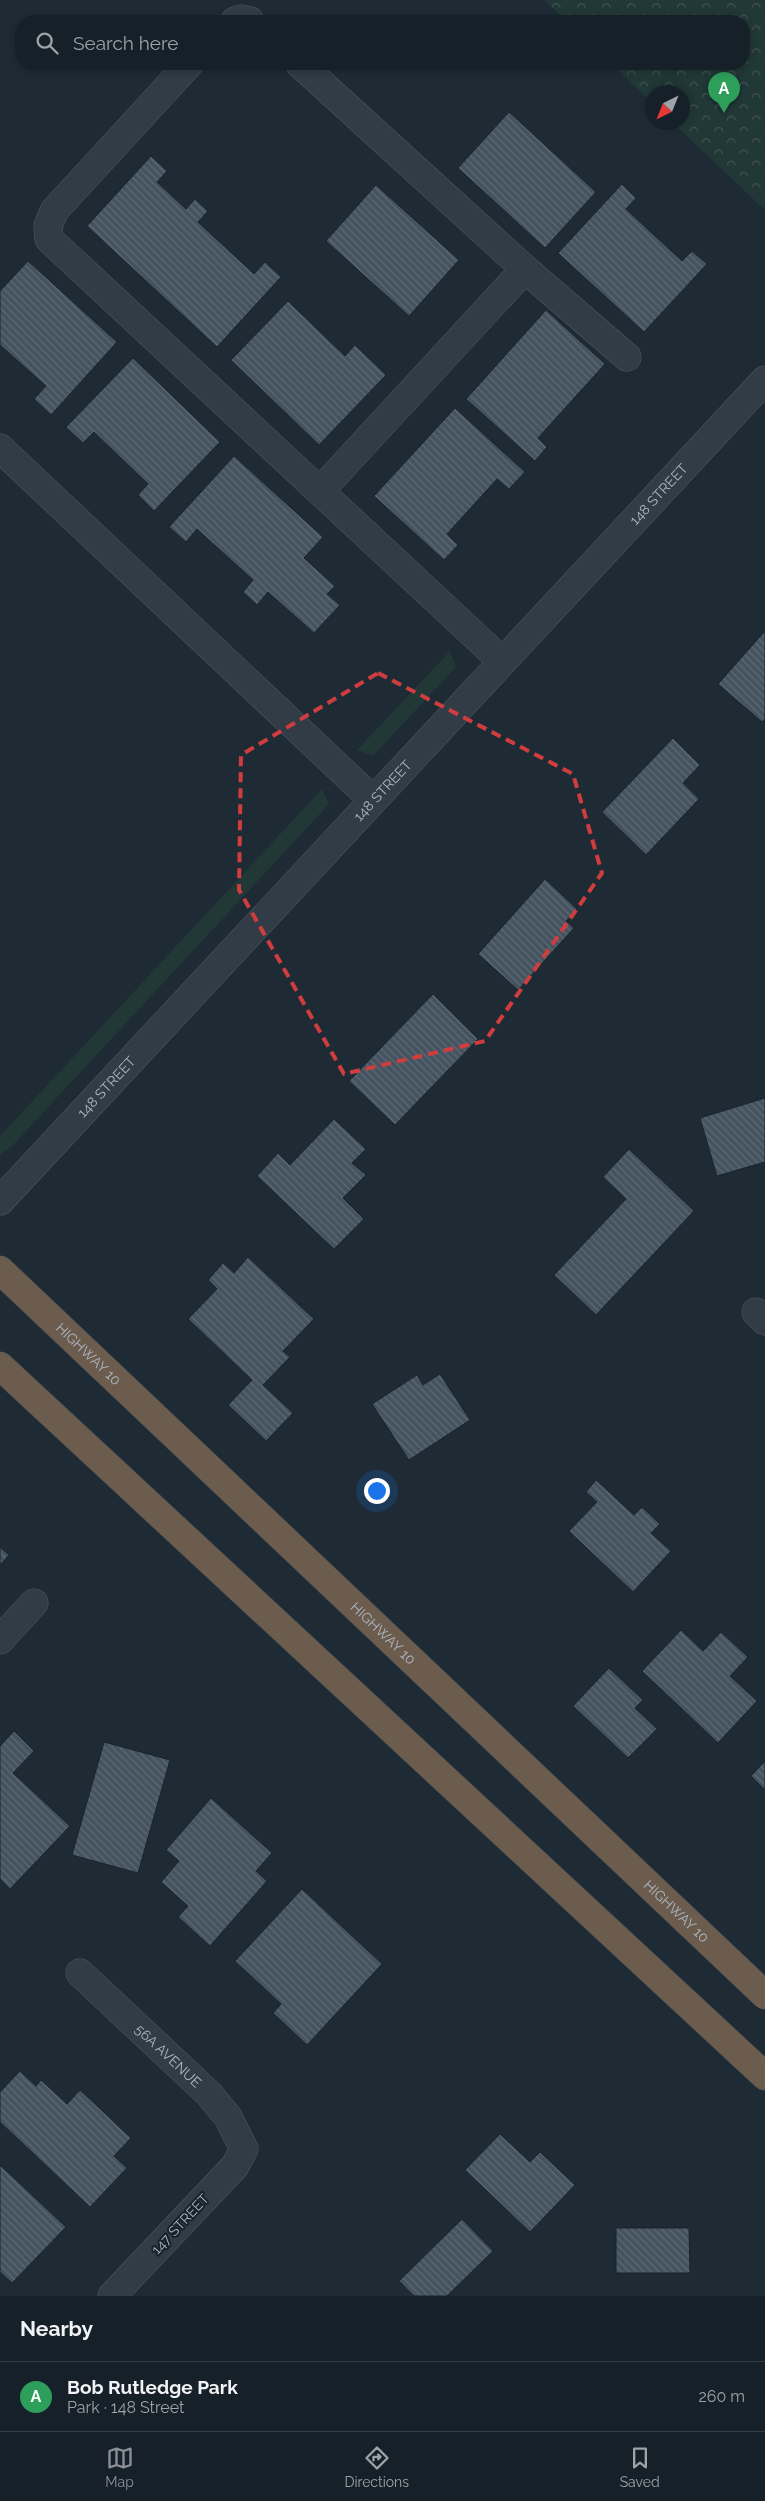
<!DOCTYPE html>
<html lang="en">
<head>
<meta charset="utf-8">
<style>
  :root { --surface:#162028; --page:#232d34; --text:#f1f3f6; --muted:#9ea3a8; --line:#353e45; --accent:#8c9099 }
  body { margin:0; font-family:Raleway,sans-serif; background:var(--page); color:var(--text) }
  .compass { position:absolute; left:645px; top:85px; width:45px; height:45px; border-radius:50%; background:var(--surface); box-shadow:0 2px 8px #0003; rotate:223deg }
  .you { position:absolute; left:376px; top:1490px; width:18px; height:18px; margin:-12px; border:4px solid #fff; border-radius:50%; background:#1a73e8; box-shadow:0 0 0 8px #1a73e833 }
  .badge { display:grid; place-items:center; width:32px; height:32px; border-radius:50%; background:var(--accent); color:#fff; font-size:16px; font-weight:700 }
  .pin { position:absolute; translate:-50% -41px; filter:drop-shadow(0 1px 2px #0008) }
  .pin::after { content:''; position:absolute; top:26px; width:18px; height:15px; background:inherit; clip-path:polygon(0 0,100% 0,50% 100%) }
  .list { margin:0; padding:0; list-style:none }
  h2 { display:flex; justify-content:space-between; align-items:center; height:65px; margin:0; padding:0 20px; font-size:21px }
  h2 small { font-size:16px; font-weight:400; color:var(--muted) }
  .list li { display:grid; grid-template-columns:32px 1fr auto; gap:15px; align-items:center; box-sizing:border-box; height:70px; padding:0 20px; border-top:1px solid var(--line) }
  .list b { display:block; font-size:19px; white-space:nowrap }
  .list p { margin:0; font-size:16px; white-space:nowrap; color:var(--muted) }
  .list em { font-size:16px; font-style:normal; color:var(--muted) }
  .icon { flex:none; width:28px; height:28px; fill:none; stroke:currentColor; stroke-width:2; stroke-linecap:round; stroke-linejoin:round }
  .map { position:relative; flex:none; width:765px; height:2296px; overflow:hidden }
  .search { position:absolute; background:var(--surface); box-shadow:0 2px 8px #0003; left:15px; right:15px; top:15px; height:55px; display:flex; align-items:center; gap:12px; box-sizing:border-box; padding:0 18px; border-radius:20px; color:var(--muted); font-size:19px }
  .sheet { height:135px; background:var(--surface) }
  nav { display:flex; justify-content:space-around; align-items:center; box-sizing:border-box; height:70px; border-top:1px solid var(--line); background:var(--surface); font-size:14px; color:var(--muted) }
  nav a { display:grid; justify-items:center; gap:2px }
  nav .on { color:var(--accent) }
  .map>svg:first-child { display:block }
  .grass { fill:#213837 }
  .park { fill:url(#park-crowns) }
  .building { fill:url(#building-back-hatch); stroke:#19232c }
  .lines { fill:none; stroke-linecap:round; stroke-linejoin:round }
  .minor-casing { stroke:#4f5a64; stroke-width:29 }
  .highway-casing { stroke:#3c4750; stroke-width:29 }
  .minor { stroke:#313c46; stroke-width:28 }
  .highway { stroke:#6c5c4e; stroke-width:28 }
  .marked { fill:none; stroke:#d03d3f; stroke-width:4; stroke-dasharray:10 6; stroke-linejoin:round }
  .labels { text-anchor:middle; stroke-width:4; stroke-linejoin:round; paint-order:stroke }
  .street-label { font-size:14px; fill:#abb7c3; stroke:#17212a }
</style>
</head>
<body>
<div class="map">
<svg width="765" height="2296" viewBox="0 0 765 2296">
  <defs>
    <pattern id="park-crowns" width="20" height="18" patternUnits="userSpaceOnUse" patternTransform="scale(1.25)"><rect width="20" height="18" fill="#213837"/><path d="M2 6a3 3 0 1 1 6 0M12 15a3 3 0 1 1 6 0" fill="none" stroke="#3f5352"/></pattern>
    <pattern id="building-back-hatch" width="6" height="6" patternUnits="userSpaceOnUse" patternTransform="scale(1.25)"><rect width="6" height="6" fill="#44535f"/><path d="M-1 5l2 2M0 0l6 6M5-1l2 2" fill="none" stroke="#5c6a74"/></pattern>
  </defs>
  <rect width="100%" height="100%" fill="#1e2b35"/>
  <path class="grass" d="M450 651 456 667 373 756 357 750Z
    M322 789 329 804 14 1144 0 1155V1136Z"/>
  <path class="park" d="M544 0H765V210L673 123 682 122V92H652V103L611 64H744V21H567Z"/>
  <path class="building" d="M509 112 596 192 545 248 458 168Z
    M151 156 167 171 157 182 186 209 195 199 208 211 198 222 254 274 265 262 281 277 217 347 87 226Z
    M622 184 636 198 626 209 682 261 692 251 707 264 644 332 558 253Z
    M376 185 459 260 409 316 326 241Z
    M28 261 117 342 51 415 34 399 46 386 0 345V291Z
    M288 301 345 356 355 345 386 375 319 445 231 360Z
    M546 310 605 364 538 438 547 447 535 461 466 399Z
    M133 358 220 442 154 511 138 495 148 484 94 432 83 443 66 427Z
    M455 408 525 472 509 489 497 479 447 534 458 545 444 560 374 496Z
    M234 456 323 537 304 558 335 586 327 594 340 605 314 633 268 592 257 605 243 592 253 580 197 529 186 542 169 527Z
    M765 631V719L762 722 718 684Z
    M673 738 700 765 683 783 699 799 646 855 602 812Z
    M545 879 577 909 566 921 574 928 518 990 478 954Z
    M433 994 478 1039 395 1125 349 1081Z
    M765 1098V1162L717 1176 700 1118Z
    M334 1119 366 1149 352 1163 366 1175 343 1198 364 1219 334 1249 257 1176 278 1153 290 1165Z
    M629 1149 694 1211 596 1315 554 1275 626 1199 603 1177Z
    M248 1257 314 1319 283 1351 290 1357 263 1385 293 1413 266 1441 228 1405 252 1380 188 1319 217 1289 208 1280 223 1263 234 1273Z
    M440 1374 470 1420 409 1460 372 1404 417 1375 423 1385Z
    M596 1480 634 1515 642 1507 660 1524 651 1533 671 1551 633 1592 569 1531 597 1502 586 1492Z
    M0 1547 9 1555 0 1565Z
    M681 1630 703 1651 721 1632 748 1657 730 1676 757 1701 718 1743 642 1671Z
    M609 1668 643 1700 635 1708 657 1729 628 1758 573 1706Z
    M14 1731 34 1751 13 1773 70 1826 10 1889 0 1879V1746Z
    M104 1742 170 1760 138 1873 72 1855Z
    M765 1761V1790L751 1776Z
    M211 1798 272 1853 256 1871 267 1881 210 1946 178 1917 188 1906 161 1882 179 1861 166 1850Z
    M302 1889 382 1964 307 2045 273 2013 281 2004 235 1961Z
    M20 2071 36 2086 41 2080 67 2104 80 2090 131 2138 114 2156 127 2168 90 2207 0 2122V2092Z
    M500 2134 530 2162 540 2152 575 2185 530 2232 465 2170Z
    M0 2165 66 2227 12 2283 0 2272Z
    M462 2219 493 2251 447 2296H414L399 2281Z
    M616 2228H689L690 2273H616Z"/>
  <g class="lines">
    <g class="minor-casing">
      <g id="minor">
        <path d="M235 21 241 19 250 21"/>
        <path d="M189 64 54 211 48 226 49 239 502 661"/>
        <path d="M300 64 525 269 627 357"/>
        <path d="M0 448 373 800"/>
        <path d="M320 491 525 269"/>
        <path id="s1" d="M0 1201 765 380"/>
        <path d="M756 1312 765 1321"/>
        <path d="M0 1640 34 1603"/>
        <path id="s2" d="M80 1973 209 2094 228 2117 244 2149 235 2166 112 2296"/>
      </g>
    </g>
    <g class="highway-casing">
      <g id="highway">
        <path id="s3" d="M0 1270 765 1995"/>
        <path d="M0 1366 765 2076"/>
      </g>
    </g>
    <use href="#minor" class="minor"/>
    <use href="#highway" class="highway"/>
  </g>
  <path class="marked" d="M378 673 573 774 602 873 485 1041 344 1074 239 890 241 755Z"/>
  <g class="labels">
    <g class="street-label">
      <text dy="5" stroke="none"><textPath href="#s1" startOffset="966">148 STREET</textPath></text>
      <text dy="5" stroke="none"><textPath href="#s1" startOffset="561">148 STREET</textPath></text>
      <text dy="5" stroke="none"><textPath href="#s1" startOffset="156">148 STREET</textPath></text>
      <text dy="5" stroke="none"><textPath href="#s3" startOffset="122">HIGHWAY 10</textPath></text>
      <text dy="5" stroke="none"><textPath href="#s3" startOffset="528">HIGHWAY 10</textPath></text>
      <text dy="5" stroke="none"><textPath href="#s3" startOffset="932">HIGHWAY 10</textPath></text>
      <text dy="5" stroke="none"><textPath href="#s2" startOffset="121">56A AVENUE</textPath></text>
      <text transform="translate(180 2224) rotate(-47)" y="5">147 STREET</text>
    </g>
  </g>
</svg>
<svg class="compass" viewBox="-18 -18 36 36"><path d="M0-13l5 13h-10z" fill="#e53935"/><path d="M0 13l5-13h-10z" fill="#9ea3a8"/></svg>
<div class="you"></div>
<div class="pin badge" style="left:724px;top:113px;background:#2e9e5b">A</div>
<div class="search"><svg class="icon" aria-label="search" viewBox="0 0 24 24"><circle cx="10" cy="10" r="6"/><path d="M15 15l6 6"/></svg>Search here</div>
</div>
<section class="sheet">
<h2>Nearby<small></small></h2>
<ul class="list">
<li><span class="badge" style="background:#2e9e5b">A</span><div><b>Bob Rutledge Park</b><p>Park · 148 Street</p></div><em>260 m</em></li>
</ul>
</section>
<nav>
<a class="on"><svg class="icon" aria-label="map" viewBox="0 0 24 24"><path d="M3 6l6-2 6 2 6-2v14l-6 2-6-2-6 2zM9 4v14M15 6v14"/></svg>Map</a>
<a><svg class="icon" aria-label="directions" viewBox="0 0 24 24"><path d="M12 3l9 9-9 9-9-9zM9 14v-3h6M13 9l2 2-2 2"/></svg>Directions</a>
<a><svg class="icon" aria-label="saved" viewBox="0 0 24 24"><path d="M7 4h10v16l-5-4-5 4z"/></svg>Saved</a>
</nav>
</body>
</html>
